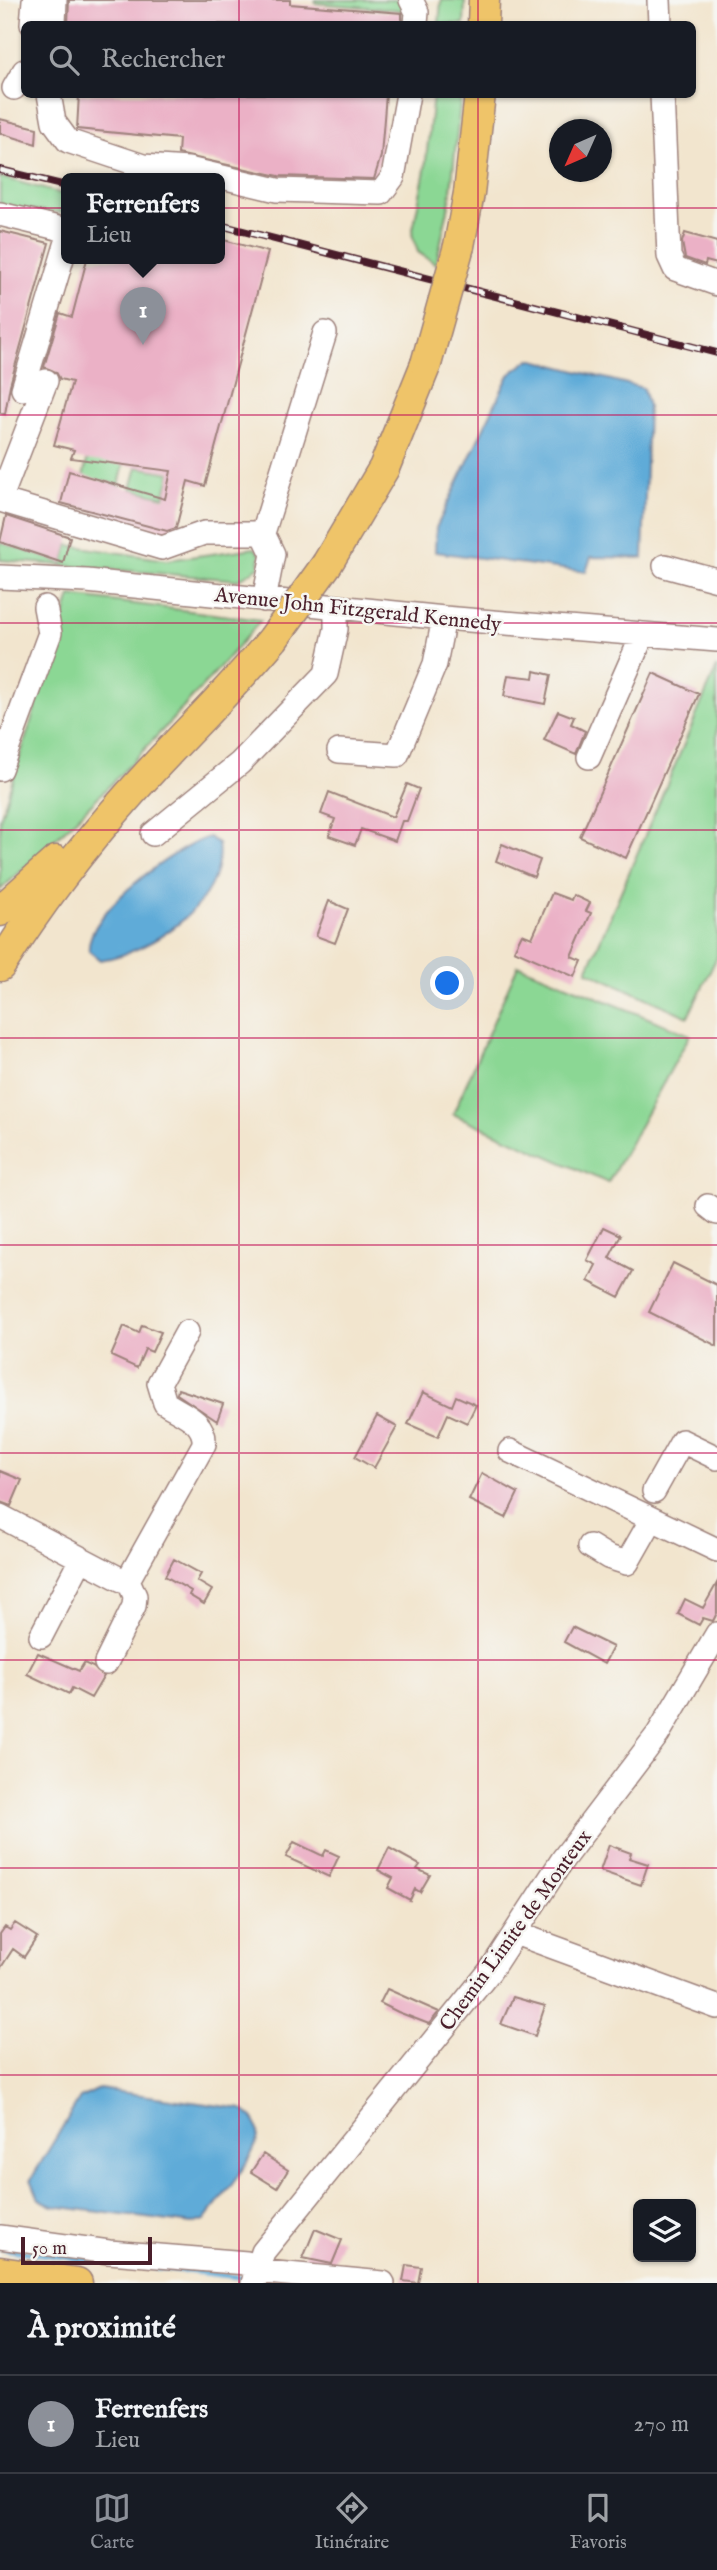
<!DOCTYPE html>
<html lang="fr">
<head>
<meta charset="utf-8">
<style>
  :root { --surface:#171b24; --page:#242831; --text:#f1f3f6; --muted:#9ea1a6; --line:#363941; --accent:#8c9099 }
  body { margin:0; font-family:"IM FELL English",serif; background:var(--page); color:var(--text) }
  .controls { position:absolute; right:21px; bottom:21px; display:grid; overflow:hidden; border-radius:10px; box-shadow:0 2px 5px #0004 }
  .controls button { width:63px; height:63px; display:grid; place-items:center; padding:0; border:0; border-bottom:2px solid var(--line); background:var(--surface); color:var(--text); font:35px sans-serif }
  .compass { position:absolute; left:549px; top:119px; width:63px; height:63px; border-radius:50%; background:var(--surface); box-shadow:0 2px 5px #0004; rotate:225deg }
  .scale { position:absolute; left:21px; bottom:18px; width:131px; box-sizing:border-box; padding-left:7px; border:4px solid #4a1f2b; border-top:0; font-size:19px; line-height:24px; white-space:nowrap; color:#4a1f2b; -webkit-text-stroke:5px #f6f6f2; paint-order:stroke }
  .you { position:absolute; left:448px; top:984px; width:24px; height:24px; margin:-18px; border:5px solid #fff; border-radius:50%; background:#1a73e8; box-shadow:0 0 0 10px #1a73e833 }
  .badge { display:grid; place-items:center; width:46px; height:46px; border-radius:50%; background:var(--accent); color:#fff; font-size:23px; font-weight:700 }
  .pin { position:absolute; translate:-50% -58px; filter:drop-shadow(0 2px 4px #0008) }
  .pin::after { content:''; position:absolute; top:37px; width:24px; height:21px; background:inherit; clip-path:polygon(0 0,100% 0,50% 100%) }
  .popup { position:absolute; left:61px; top:173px; width:164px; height:91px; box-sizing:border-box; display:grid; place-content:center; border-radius:10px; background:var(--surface); filter:drop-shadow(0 2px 5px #0005); font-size:23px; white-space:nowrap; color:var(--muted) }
  .popup b { font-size:26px; color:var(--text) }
  .popup::after { content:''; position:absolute; left:50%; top:100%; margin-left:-14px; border:14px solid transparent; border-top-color:var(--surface) }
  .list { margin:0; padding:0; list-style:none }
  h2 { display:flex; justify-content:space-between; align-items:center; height:91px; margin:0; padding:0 28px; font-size:30px }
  h2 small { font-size:23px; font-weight:400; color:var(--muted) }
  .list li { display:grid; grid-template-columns:46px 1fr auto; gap:21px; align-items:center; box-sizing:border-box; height:98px; padding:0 28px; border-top:2px solid var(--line) }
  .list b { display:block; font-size:26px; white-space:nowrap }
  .list p { margin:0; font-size:23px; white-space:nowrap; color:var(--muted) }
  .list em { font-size:23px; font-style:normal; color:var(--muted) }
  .icon { flex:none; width:38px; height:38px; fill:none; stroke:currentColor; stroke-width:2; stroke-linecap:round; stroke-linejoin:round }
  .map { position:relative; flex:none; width:717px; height:2283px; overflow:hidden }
  .search { position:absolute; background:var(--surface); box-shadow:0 2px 5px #0004; left:21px; right:21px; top:21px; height:77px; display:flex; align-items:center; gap:18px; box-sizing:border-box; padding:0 24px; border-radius:10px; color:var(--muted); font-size:26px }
  .sheet { height:189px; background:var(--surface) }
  nav { display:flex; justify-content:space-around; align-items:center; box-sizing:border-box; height:98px; border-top:2px solid var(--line); background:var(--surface); font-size:19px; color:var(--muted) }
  nav a { display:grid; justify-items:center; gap:4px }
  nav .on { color:var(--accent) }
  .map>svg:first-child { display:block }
  .green { fill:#8bd794; stroke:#6a7b60; stroke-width:2 }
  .water { fill:#5fabd8; stroke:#546582; stroke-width:2 }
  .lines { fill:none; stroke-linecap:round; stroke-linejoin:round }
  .stream { stroke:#5fabd8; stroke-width:5 }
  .building { fill:#ebb1c6 }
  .minor-casing { stroke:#9e827c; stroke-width:26 }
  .major-casing { stroke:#9e827c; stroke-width:33 }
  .minor { stroke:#fff; stroke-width:23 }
  .major { stroke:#efc469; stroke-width:30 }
  .rail-casing { stroke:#4a1f2b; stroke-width:8 }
  .rail { stroke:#f6f6f2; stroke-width:5; stroke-dasharray:16; stroke-linecap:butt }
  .major-bridge-casing { stroke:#9e827c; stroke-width:33; stroke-linecap:butt }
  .major-bridge { stroke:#efc469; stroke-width:30 }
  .grid { fill:none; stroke:#c2185b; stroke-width:2; stroke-opacity:0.55 }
  .labels { text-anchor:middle; stroke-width:5; stroke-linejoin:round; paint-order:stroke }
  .street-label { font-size:21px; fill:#4a1f2b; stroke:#f6f6f2 }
</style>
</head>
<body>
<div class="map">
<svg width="717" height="2283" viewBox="0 0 717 2283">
  <rect width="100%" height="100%" fill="#f6f6f2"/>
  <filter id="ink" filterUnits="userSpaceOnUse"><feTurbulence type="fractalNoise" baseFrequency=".0143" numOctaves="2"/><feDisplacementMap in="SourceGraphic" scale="14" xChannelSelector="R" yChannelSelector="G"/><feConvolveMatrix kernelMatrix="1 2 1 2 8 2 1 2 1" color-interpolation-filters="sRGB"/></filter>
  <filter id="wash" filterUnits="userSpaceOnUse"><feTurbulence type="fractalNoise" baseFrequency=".00686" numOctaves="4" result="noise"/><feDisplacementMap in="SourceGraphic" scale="28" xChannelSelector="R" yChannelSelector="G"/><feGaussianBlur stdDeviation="1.57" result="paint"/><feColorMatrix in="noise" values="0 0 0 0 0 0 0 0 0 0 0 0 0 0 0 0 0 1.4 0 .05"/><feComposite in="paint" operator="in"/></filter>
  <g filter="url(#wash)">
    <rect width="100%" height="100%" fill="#f2e5ce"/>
    <path class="green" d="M315 0H398L404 9 406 24H400V10L315 3Z
      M441 0H465L464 24H439Z
      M433 95H461L450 200 436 264 418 252 412 234 425 170Z
      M0 177 66 195V213L0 207Z
      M89 453 124 464 119 485 83 477Z
      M137 467 171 473 164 497 131 489Z
      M0 542 63 563 68 545 167 560 255 548 260 554 259 567 238 580 0 560Z
      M71 596 261 620C179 715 94 807 0 890V819Z
      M717 667V957L688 1017 587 971Z
      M518 965 690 1035 608 1183 453 1114Z"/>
    <path class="water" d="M530 359 643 388 648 406 643 558 591 557 586 572 435 552 436 528 509 375Z
      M209 837 218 844C227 902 151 953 100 960L89 951C84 913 176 847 209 837Z
      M99 2089 242 2109C249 2114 257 2121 258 2131 261 2152 218 2202 205 2220L192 2224 53 2206 39 2199 31 2179 80 2098Z"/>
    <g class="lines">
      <path class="stream" d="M3 2249 94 2261
        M142 2266 247 2278"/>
    </g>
    <g id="blocks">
      <path class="building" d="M69 0H290V4L402 13V24H68Z
        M79 94H386L381 156 374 179 279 176 178 154 179 139 77 129Z
        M0 119 37 128 36 144 0 133Z
        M0 231 49 243 10 385 5 414 0 413Z
        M685 233 717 242V264L706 261 705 265 685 258 682 242Z
        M220 239 268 252 205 486 188 481 176 528 167 531 61 503 69 471 165 499 171 471 71 458 74 450 54 445 72 382 60 379 56 372 44 367 60 313 72 317 87 259H220Z
        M6 516 70 537 63 563 0 542Z
        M535 671 551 675 545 704 504 696 508 675 534 678Z
        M653 673 699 694 626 858 580 837Z
        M558 711 574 717 571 724 585 731 576 754 544 740Z
        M407 784 419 789 407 821H402L395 841 361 829 355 845 329 836 335 819 321 814 329 792 393 817Z
        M502 844 540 860 534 877 496 861Z
        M552 893 571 900 573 895 590 903 586 911 591 913 572 957 582 961 575 977 514 950 522 934 532 938Z
        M329 901 348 909 335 943 316 936Z
        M604 1227 621 1235 609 1258 633 1271 619 1297 588 1281 596 1265 587 1260Z
        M673 1263 717 1285V1346L649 1312Z
        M142 1325 161 1332 152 1352 145 1349 137 1368 111 1356 124 1326 139 1333Z
        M178 1389 223 1404 217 1421 177 1394Z
        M423 1392 452 1406 456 1396 476 1405 467 1423 448 1414 438 1437 408 1424Z
        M377 1416 397 1427 374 1468 355 1457Z
        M0 1471 22 1480 11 1506 0 1502Z
        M482 1473 518 1493 506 1518 469 1500Z
        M174 1559 201 1574 197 1581 212 1590 204 1604 189 1595 191 1591 165 1576Z
        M717 1583V1613L713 1621 703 1618 699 1625 678 1614 685 1599 703 1608Z
        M572 1627 613 1647 604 1664 564 1642Z
        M38 1653 79 1671 84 1663 93 1667 104 1676 91 1698 72 1688 69 1694 27 1674Z
        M294 1842 323 1856 326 1850 339 1856 329 1877 286 1857Z
        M609 1845 631 1853 629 1858 648 1864 641 1885 600 1871Z
        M389 1848 420 1865 417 1869 430 1875 420 1892 415 1889 410 1900 388 1888 393 1878 378 1870Z
        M15 1923 37 1937 24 1957 13 1949 0 1969V1934L5 1927 10 1930Z
        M387 1989 439 2012 429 2024 398 2012 380 2003Z
        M513 1997 545 2006 535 2036 501 2024Z
        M263 2154 288 2170 277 2188 251 2172Z
        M315 2229 342 2240 332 2264 303 2258Z
        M406 2265 421 2267 418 2283 403 2281Z"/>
    </g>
  </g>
  <g filter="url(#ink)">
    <use href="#blocks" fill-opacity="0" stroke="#9e827c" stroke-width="2"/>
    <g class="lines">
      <g class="minor-casing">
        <path id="minor" d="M411 0 417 12 416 24
          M659 0 660 24
          M32 24 34 0
          M54 24 55 0
          M14 88 24 71
          M49 94 54 122 68 141 143 166 188 169 277 190 381 193 393 177 408 94
          M662 94 669 256 675 269 717 284
          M0 214 66 230
          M23 389 66 245
          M0 500 162 548 204 533H263
          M0 500 46 381
          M665 566 717 580
          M0 577 87 581 444 618 717 640
          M264 600 273 554 263 533 325 333
          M339 751 397 755 435 664 444 618
          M589 757 643 634
          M0 769 50 633 45 607
          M153 834 240 763 326 674 336 629V607
          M708 1206 717 1213
          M510 1451 717 1550
          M654 1491 682 1441 717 1458
          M0 1516 122 1580H128L204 1444C206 1421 182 1414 165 1403L159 1383 187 1332
          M590 1546 608 1557 627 1563 652 1519
          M41 1636 80 1561
          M106 1663 134 1606 135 1596 128 1580
          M515 1933 717 2007
          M0 2237 109 2252 247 2263 255 2271
          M255 2271 383 2283
          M253 2283 263 2252 490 1971 563 1859 658 1734 717 1634"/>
      </g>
      <g class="major-casing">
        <path id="major" d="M483 24 484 0
          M459 246 469 193 480 94
          M327 564 384 468 426 364
          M0 911 56 861
          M0 966C38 906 81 849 128 796 175 743 227 694 273 639
          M0 2272 77 2283"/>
      </g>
      <use href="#minor" class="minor"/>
      <use href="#major" class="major"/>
      <g class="rail-casing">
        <path id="rail" d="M0 170 66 186
          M220 225 717 353"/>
      </g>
      <use href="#rail" class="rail"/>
      <g class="major-bridge-casing">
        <path id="major-bridge" d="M426 364 459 246
          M273 639 327 564"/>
      </g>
      <use href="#major-bridge" class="major-bridge"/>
    </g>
  </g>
  <path class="grid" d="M239 0V24M478 0V24M239 94V2283M478 94V2283M0 208H717M0 415H717M0 623H717M0 830H717M0 1038H717M0 1245H717M0 1453H717M0 1660H717M0 1868H717M0 2075H717"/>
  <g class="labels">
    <g class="street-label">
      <text transform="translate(358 609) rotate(6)" y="7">Avenue John Fitzgerald Kennedy</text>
      <text transform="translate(515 1930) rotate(-54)" y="7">Chemin Limite de Monteux</text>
    </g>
  </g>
</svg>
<div class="controls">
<button><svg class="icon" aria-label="layers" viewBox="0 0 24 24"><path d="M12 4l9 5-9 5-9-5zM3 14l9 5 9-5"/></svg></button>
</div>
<svg class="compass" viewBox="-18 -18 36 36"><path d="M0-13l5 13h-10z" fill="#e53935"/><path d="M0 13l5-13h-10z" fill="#9ea1a6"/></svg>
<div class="scale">50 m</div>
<div class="you"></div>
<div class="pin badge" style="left:143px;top:345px">1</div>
<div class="popup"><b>Ferrenfers</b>Lieu</div>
<div class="search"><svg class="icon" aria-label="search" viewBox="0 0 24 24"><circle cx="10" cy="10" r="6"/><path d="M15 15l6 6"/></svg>Rechercher</div>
</div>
<section class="sheet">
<h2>À proximité<small></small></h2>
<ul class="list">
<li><span class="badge">1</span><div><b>Ferrenfers</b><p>Lieu</p></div><em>270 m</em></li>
</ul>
</section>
<nav>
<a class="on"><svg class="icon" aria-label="map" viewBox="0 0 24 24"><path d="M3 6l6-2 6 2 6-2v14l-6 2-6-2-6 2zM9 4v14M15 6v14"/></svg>Carte</a>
<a><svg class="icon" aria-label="directions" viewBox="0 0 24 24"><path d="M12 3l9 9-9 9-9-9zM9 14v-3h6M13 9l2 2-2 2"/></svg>Itinéraire</a>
<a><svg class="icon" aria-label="saved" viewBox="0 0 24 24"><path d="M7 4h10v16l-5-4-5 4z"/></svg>Favoris</a>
</nav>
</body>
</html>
